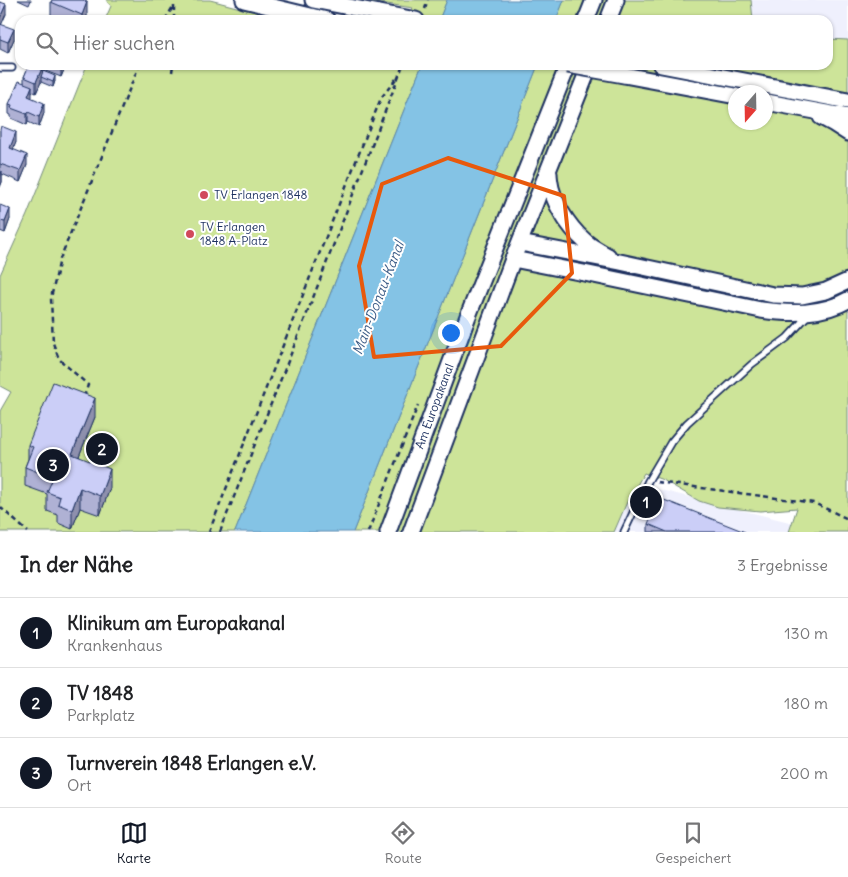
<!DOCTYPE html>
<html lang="de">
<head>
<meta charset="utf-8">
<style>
  :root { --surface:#fff; --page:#f2f2f2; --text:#202124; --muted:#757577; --line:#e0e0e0; --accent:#111827 }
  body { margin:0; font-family:Delius,sans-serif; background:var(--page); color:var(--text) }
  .compass { position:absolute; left:728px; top:85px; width:45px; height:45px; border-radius:50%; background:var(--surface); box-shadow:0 1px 4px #0004; rotate:200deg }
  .you { position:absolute; left:450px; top:332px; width:18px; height:18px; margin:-12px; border:4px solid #fff; border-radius:50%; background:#1a73e8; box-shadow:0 0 0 8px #1a73e833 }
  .badge { display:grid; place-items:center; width:32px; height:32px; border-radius:50%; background:var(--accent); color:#fff; font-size:16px; font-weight:700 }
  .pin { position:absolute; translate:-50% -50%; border:2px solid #fff; box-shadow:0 1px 5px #0006 }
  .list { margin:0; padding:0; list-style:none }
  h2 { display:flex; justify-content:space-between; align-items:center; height:65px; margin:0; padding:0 20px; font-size:21px }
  h2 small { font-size:16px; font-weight:400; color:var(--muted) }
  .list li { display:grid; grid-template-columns:32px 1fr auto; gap:15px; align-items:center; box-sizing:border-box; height:70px; padding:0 20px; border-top:1px solid var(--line) }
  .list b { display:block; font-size:19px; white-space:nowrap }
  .list p { margin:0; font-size:16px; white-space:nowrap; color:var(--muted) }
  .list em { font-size:16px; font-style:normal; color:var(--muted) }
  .icon { flex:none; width:28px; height:28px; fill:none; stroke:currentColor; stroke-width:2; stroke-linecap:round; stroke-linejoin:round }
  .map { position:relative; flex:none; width:848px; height:532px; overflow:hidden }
  .search { position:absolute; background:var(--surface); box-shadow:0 1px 4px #0004; left:15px; right:15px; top:15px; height:55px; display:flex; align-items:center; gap:12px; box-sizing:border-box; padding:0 18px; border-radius:15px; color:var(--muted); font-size:19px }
  .sheet { height:275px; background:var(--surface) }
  nav { display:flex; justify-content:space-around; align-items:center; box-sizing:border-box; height:70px; border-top:1px solid var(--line); background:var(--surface); font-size:14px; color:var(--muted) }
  nav a { display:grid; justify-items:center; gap:2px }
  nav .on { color:var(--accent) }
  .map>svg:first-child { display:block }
  .built { fill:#eff0fd }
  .green { fill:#cde499; stroke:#748a7c; fill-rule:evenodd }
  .water { fill:#84c3e5; stroke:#5a88af }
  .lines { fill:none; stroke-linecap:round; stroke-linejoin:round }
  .lane-casing { stroke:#1b2f5e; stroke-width:9 }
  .secondary-casing { stroke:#1b2f5e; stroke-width:19 }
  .path { stroke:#1b2f5e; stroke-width:2.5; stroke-dasharray:5 4; stroke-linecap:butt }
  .lane { stroke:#fff; stroke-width:5.5 }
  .secondary { stroke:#fff; stroke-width:15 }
  .secondary-bridge-casing { stroke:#1b2f5e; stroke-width:19; stroke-linecap:butt }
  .secondary-bridge { stroke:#fff; stroke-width:15 }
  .wall { fill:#afb1d4; stroke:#1b2f5e }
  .shaded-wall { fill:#8e90ad; stroke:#1b2f5e }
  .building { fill:#cbcef7; stroke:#1b2f5e }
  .marked { fill:none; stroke:#e8590c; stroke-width:4; stroke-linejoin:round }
  .poi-dot { fill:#d1495b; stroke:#fff; stroke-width:2 }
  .labels { text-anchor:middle; stroke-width:4; stroke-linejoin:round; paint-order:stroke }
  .poi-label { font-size:12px; fill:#1b2f5e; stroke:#fff; text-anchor:start }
  .street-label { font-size:12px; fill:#1b2f5e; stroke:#fff }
  .water-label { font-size:14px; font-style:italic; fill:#3a5b86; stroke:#fff }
</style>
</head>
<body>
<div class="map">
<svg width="848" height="532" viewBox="0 0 848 532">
  <rect width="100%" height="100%" fill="#fff"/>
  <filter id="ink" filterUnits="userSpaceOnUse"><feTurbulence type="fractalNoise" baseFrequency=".02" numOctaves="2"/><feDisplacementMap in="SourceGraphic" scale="10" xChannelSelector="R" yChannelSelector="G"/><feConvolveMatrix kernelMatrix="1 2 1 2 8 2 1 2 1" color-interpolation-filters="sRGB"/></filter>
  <g filter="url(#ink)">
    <path class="built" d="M751 0H848V40L828 39V20H753Z
      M592 473 830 532H570Z"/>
    <path class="green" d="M106 0H210L286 20H105L111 6Z
      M361 0H447L439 20H405L413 8Z
      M564 0H751L753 20H556Z
      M828 39 848 40V532H789L797 508 760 511 718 507 699 501 663 480 644 473 627 502 614 532H353L538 65H828ZM736 92H766V122H736Z
      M87 65H422L235 532H0V411L11 392 0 386V275L27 215Z"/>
    <path class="water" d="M447 0H564L556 20H439Z
      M422 65H538L353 532H235Z"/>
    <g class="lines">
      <g class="lane-casing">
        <path id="lane" d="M0 68H12
          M624 532 648 481 671 442 687 423 752 364 787 338 809 314"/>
      </g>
      <g class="secondary-casing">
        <g id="secondary">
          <path d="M244 0 327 20"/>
          <path d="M313 0 416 20"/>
          <path d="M586 20 594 0"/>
          <path d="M608 20 616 0"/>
          <path d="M661 65 848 101"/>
          <path d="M624 75 736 96"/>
          <path d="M766 102 848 117"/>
          <path d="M821 117 834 124 848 133"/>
          <path d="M549 173C549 178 550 183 551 188 557 210 573 233 591 246 597 250 603 253 608 256"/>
          <path d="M520 243 620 262 773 295 802 296 826 291 848 281"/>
          <path d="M513 259 589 274 761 310C790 314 822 315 848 300"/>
          <path id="s1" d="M388 532 468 316 568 65"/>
          <path d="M411 532 513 259 590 65"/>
        </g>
      </g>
      <path class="path" d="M425 9 428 0
        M165 20 174 5
        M174 20V6
        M172 72 173 65
        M84 397 88 385 59 359 53 343 51 298 60 259 136 73 140 65
        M657 482 814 503 848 519
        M0 507 28 532
        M209 532 381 98 399 75
        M220 532 306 316 403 65
        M368 532 418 405"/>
      <use href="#lane" class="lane"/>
      <use href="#secondary" class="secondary"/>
      <g class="secondary-bridge-casing">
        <path id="secondary-bridge" d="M568 65 624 75"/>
      </g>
      <use href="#secondary-bridge" class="secondary-bridge"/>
    </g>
    <path class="wall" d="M18 0H31L29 5Z
      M52 0H85L87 17 86 20H59L51 17V2Z
      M0 2 6 14 1 24 14 39 8 53 0 49Z
      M29 65H66L61 77 43 70V71L55 81 53 87 41 82 36 93 32 91 31 98 44 113 39 127 28 122 27 125 11 118V115L9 114V104L24 83V77Z
      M0 130 16 142 13 149 27 165 20 182 2 174V182L0 187Z
      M0 205 10 219 5 233 0 231Z
      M95 417 79 456 110 488 100 515 80 508 72 529 58 523V515L47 511V494L25 486V467L28 459V445Z
      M648 524 745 532H648Z"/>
    <path class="shaded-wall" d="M87 2V17L86 20H82V15Z
      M6 4V14L0 28V18Z
      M14 29V39L8 53V42Z
      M61 65H66L61 77Z
      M43 66V76L41 77V82L36 93V82Z
      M55 76V81L53 87V82Z
      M32 86V97L28 106V96Z
      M44 103V113L39 127V117Z
      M28 112V122L27 125V114Z
      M16 132V142L10 158V148Z
      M27 155V165L20 182V171Z
      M2 171V182L0 187V177Z
      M10 209V219L5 233V222Z
      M95 398V417L72 473V454Z
      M110 469V488L100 515V496Z
      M80 488V508L72 529V510Z"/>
    <path class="building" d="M52 0H83L87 2 82 15 51 2Z
      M0 2 6 4 0 18Z
      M45 16 54 20H43Z
      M0 24 14 29 8 42 0 39Z
      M29 65 43 66 36 82 24 77Z
      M43 71 55 76 53 82 41 77Z
      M19 81 32 86 28 96 44 103 39 117 28 112 27 114 11 108 12 105 9 104Z
      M1 126 16 132 10 148 27 155 20 171 0 164V130Z
      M0 205 10 209 5 222 0 221Z
      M53 382 95 398 72 454 110 469 100 496 80 488 72 510 58 504 60 497 47 492 53 478 25 467 33 447 28 445Z
      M659 498 745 532H667L648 524Z"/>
  </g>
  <path class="marked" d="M448 158 564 196 572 273 501 346 374 357 359 266 382 184Z"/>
  <g class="poi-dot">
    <circle cx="204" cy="195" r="5"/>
    <circle cx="190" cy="234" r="5"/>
  </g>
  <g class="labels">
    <g class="poi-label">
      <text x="214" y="199">TV Erlangen 1848</text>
      <text x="200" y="231">TV Erlangen<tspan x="200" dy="14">1848 A-Platz</tspan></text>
    </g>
    <g class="street-label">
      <text dy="4" stroke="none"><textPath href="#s1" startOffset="134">Am Europakanal</textPath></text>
    </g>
    <g class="water-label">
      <text transform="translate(378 298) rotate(-69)" y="5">Main-Donau-Kanal</text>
    </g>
  </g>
</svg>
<svg class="compass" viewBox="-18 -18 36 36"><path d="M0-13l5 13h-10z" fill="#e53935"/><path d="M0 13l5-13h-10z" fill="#757577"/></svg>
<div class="you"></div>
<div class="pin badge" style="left:646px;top:502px">1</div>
<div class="pin badge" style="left:102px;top:449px">2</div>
<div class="pin badge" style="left:53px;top:465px">3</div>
<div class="search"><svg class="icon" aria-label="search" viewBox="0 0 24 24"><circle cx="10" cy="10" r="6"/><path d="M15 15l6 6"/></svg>Hier suchen</div>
</div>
<section class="sheet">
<h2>In der Nähe<small>3 Ergebnisse</small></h2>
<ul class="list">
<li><span class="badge">1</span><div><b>Klinikum am Europakanal</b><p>Krankenhaus</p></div><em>130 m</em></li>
<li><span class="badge">2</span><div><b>TV 1848</b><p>Parkplatz</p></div><em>180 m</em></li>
<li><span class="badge">3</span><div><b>Turnverein 1848 Erlangen e.V.</b><p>Ort</p></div><em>200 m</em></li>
</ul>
</section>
<nav>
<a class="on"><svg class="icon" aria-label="map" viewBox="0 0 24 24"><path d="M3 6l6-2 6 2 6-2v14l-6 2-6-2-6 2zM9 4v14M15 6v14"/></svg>Karte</a>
<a><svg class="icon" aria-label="directions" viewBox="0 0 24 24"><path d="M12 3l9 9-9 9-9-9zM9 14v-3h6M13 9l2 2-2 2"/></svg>Route</a>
<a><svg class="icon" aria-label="saved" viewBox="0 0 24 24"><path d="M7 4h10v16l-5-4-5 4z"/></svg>Gespeichert</a>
</nav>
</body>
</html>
